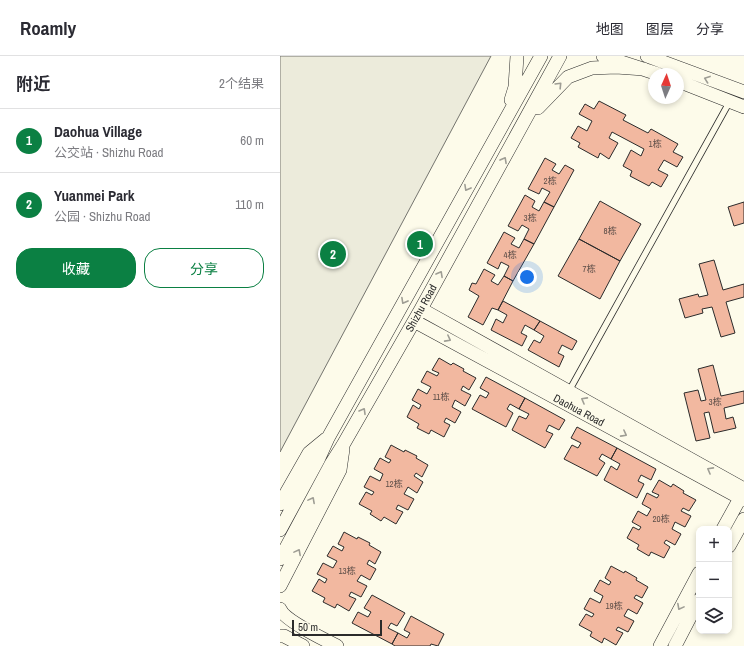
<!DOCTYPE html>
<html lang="zh">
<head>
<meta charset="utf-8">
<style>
  :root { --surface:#fff; --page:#f2f2f3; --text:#2b2b33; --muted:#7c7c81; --line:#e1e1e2; --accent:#0b8043 }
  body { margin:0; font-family:"Archivo Narrow","Noto Sans SC",sans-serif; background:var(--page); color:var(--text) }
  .controls { position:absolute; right:12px; bottom:12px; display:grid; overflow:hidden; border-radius:8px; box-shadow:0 2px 6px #0003 }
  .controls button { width:36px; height:36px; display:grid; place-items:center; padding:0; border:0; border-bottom:1px solid var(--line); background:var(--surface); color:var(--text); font:20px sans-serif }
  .compass { position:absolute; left:368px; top:12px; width:36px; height:36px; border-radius:50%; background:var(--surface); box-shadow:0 2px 6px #0003; rotate:3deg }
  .scale { position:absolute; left:12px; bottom:10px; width:90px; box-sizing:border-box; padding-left:4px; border:2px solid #2b2b2b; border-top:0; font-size:11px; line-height:14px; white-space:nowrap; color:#2b2b2b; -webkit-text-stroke:3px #fdfbea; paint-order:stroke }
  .you { position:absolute; left:247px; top:221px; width:14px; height:14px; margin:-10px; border:3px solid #fff; border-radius:50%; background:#1a73e8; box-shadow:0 0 0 6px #1a73e833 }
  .badge { display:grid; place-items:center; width:26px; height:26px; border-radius:50%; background:var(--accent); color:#fff; font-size:13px; font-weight:700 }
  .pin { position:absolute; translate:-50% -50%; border:2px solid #fff; box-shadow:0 1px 4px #0006 }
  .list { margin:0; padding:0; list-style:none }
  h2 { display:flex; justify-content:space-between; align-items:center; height:52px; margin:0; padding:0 16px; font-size:17px }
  h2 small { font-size:13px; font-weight:400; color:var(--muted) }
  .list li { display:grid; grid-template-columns:26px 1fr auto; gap:12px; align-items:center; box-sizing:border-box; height:64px; padding:0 16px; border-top:1px solid var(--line) }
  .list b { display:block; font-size:15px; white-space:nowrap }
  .list p { margin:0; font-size:13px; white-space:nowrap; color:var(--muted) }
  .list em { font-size:13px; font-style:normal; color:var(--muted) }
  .actions { display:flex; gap:8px; padding:12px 16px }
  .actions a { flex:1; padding:9px 0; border:1px solid var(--accent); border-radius:16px; text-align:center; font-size:14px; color:var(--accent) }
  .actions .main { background:var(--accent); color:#fff }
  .icon { flex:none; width:22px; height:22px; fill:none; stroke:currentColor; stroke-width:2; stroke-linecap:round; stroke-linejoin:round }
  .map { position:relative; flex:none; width:464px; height:590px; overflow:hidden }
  header { display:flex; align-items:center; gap:24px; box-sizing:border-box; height:56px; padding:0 20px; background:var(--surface); border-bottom:1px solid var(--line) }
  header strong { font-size:19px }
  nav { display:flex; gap:22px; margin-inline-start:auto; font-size:14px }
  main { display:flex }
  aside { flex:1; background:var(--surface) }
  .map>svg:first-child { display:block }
  .green { fill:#ecebdb; stroke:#74746e }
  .building { fill:#f2b8a0; stroke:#2b2b2b }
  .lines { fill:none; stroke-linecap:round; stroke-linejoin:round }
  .service-casing { stroke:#2b2b2b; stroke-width:7 }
  .tertiary-casing { stroke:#2b2b2b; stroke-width:14 }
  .service { stroke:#fdfbea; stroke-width:5.5 }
  .tertiary { stroke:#fdfbea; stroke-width:13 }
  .oneway { stroke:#9e9d94 }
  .labels { text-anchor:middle; stroke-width:3; stroke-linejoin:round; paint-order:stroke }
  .number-label { font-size:9px; fill:#5d4e48 }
  .street-label { font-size:11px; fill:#2b2b2b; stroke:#fdfbea }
</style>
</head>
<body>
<header>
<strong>Roamly</strong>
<nav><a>地图</a><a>图层</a><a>分享</a></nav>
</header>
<main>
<aside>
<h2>附近<small>2个结果</small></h2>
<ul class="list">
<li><span class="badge">1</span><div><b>Daohua Village</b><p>公交站 · Shizhu Road</p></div><em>60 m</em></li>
<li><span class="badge">2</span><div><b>Yuanmei Park</b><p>公园 · Shizhu Road</p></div><em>110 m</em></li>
</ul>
<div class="actions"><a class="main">收藏</a><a>分享</a></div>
</aside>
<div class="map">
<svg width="464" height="590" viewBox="0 0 464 590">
  <rect width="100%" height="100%" fill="#fdfbea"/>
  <path class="green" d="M0 0H211L0 396Z"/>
  <path class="building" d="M319 45 346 59 343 64 368 77 371 73 398 88 393 96 403 101 397 111 384 104 378 114 388 119 381 131 372 126 369 130 350 120 352 115 343 110 351 94 361 100 364 93 332 76 329 82 338 87 329 103 320 97 318 102 298 91 300 87 291 82 298 70 307 75 312 65 299 58 305 48 314 53Z
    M265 102 276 108 272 114 279 118 285 109 294 114 274 151 264 146 270 136 262 132 259 138 248 133Z
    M245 139 255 145 252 151 259 155 264 146 274 151 254 188 244 183 249 173 242 169 238 175 228 170Z
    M320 145 361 168 340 205 299 183Z
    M464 146V167L454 170 448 151Z
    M224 176 235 182 231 188 239 192 244 183 254 188 233 225 224 220 229 210 221 206 218 213 207 207Z
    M299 183 340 205 320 243 278 220Z
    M434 204 443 234 464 228V241L446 246 455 277 441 281 432 251 422 253 423 257 405 262 399 243 418 238 419 241 428 239 419 208Z
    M204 213 215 219 211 225 218 229 224 220 233 225 218 254 212 252 203 269 188 261 199 240 189 234 192 227 196 228Z
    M223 245 260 265 254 274 245 269 241 277 247 280 242 290 211 274 216 263 223 267 227 259 218 254Z
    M260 265 297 285 292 294 282 289 278 297 284 300 279 311 248 294 254 284 260 287 264 280 254 274Z
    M159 302 171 309 173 307 184 313 183 315 196 322 189 334 183 330 181 334 191 339 185 350 175 344 172 351 181 356 175 367 166 362 164 366 170 369 164 381 151 374 149 378 137 372 139 368 127 361 133 349 139 353 141 349 132 344 138 333 147 338 151 331 141 326 147 315 157 320 159 317 152 314Z
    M433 309 441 340 464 335V347L444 352 446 363 453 361 456 372 434 377 429 356 424 357 430 382 416 385 404 337 418 334 421 345 426 344 418 313Z
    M206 321 245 342 239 353 230 348 227 353 233 357 226 371 192 353 200 339 206 342 209 337 200 332Z
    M245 342 285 364 279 374 269 369 266 375 273 378 265 392 232 374 239 360 246 363 249 358 239 353Z
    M297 371 337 392 331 403 322 398 319 403 325 407 317 420 284 403 292 389 298 392 301 387 291 382Z
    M111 389 124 396 125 394 137 400 136 402 148 409 142 421 136 417 134 420 143 426 137 437 128 431 124 438 134 443 128 454 118 449 116 453 123 456 116 468 104 461 101 465 90 458 92 455 79 448 86 436 92 439 94 436 84 431 90 420 100 425 103 418 94 413 100 402 109 407 111 404 105 401Z
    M337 392 376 413 371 424 361 419 358 425 364 428 357 442 324 424 331 410 337 414 340 408 331 403Z
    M379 424 391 431 393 428 404 435 403 437 416 444 409 455 403 452 401 455 411 460 405 471 395 466 392 473 401 478 395 489 386 484 384 487 390 491 384 502 371 496 369 500 357 493 359 489 347 482 353 471 359 474 361 471 352 466 358 455 367 460 371 453 362 448 367 437 377 442 379 439 372 436Z
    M64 476 77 483 78 481 90 487 89 489 101 496 95 508 89 504 87 508 96 513 90 524 81 519 77 525 87 530 81 541 71 536 69 540 76 543 69 555 57 548 55 552 43 546 45 542 32 535 39 523 45 527 47 523 37 518 43 507 53 512 57 505 47 500 53 490 62 495 64 491 58 488Z
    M331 510 344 517 345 515 357 522 356 524 368 531 362 542 356 539 354 542 363 547 357 558 348 553 344 560 354 565 348 576 338 571 336 574 343 577 336 589 324 582 322 587 310 580 312 576 299 569 306 558 312 561 314 558 304 553 310 542 320 547 323 540 314 535 320 524 329 529 331 526 325 522Z
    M92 539 125 557 117 570 111 567 108 572 118 577 112 588 72 567 78 556 88 561 91 556 84 552Z
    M131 560 164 578 158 590 151 588 150 590H115L112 588 118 577 127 582 130 577 124 574Z"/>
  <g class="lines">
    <g class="service-casing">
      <path id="service" d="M289 335 450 45"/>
    </g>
    <g class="tertiary-casing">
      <path id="tertiary" d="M323 0 378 18
        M367 0 464 36
        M398 25 464 51
        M231 44 235 31 237 0
        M258 52 288 21 312 12 336 11 364 13
        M141 253 464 433
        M134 265 464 444
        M0 448 29 397 46 383
        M443 473 464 435
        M0 474 38 404 48 382 261 0
        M449 490 464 463
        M0 503 51 408 63 389 141 253 280 0
        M0 530 60 414 63 393
        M0 553C4 564 45 584 57 590
        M0 580H4L23 590
        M380 590 419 517
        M395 590 419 544"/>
    </g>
    <use href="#service" class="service"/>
    <use href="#tertiary" class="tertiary"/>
  </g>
  <defs><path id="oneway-chevron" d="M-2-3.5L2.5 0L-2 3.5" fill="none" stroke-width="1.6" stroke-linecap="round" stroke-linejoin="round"/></defs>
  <g class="oneway">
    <use href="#oneway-chevron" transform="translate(427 23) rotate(-160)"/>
    <use href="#oneway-chevron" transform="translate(279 29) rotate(-46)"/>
    <use href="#oneway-chevron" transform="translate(224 104) rotate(-61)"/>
    <use href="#oneway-chevron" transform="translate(187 132) rotate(119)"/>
    <use href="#oneway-chevron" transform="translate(160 218) rotate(-61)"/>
    <use href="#oneway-chevron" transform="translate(124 245) rotate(119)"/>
    <use href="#oneway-chevron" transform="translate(168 283) rotate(28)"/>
    <use href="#oneway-chevron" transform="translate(304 344) rotate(-151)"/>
    <use href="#oneway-chevron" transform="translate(83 355) rotate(-60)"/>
    <use href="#oneway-chevron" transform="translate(344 378) rotate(28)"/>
    <use href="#oneway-chevron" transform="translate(430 414) rotate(-151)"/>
    <use href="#oneway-chevron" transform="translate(32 444) rotate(-62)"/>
    <use href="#oneway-chevron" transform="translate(18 496) rotate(-62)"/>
    <use href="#oneway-chevron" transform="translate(400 551) rotate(118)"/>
  </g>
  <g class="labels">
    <g class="number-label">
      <text x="375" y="91">1栋</text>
      <text x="270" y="128">2栋</text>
      <text x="250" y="165">3栋</text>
      <text x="330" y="178">8栋</text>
      <text x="230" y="202">4栋</text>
      <text x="309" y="216">7栋</text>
      <text x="161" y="344">11栋</text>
      <text x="435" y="349">3栋</text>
      <text x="114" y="431">12栋</text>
      <text x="381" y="466">20栋</text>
      <text x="67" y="518">13栋</text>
      <text x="334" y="553">19栋</text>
    </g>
    <g class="street-label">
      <text transform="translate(141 252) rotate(-61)" y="4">Shizhu Road</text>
      <text transform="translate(299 354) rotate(28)" y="4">Daohua Road</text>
    </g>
  </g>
</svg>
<div class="controls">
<button>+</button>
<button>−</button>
<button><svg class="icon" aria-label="layers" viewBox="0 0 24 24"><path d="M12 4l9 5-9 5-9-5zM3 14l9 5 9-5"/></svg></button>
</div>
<svg class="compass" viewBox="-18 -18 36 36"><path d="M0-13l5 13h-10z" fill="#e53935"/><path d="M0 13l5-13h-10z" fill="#7c7c81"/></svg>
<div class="scale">50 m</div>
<div class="you"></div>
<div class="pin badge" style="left:140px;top:188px">1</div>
<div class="pin badge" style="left:53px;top:198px">2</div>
</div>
</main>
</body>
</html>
